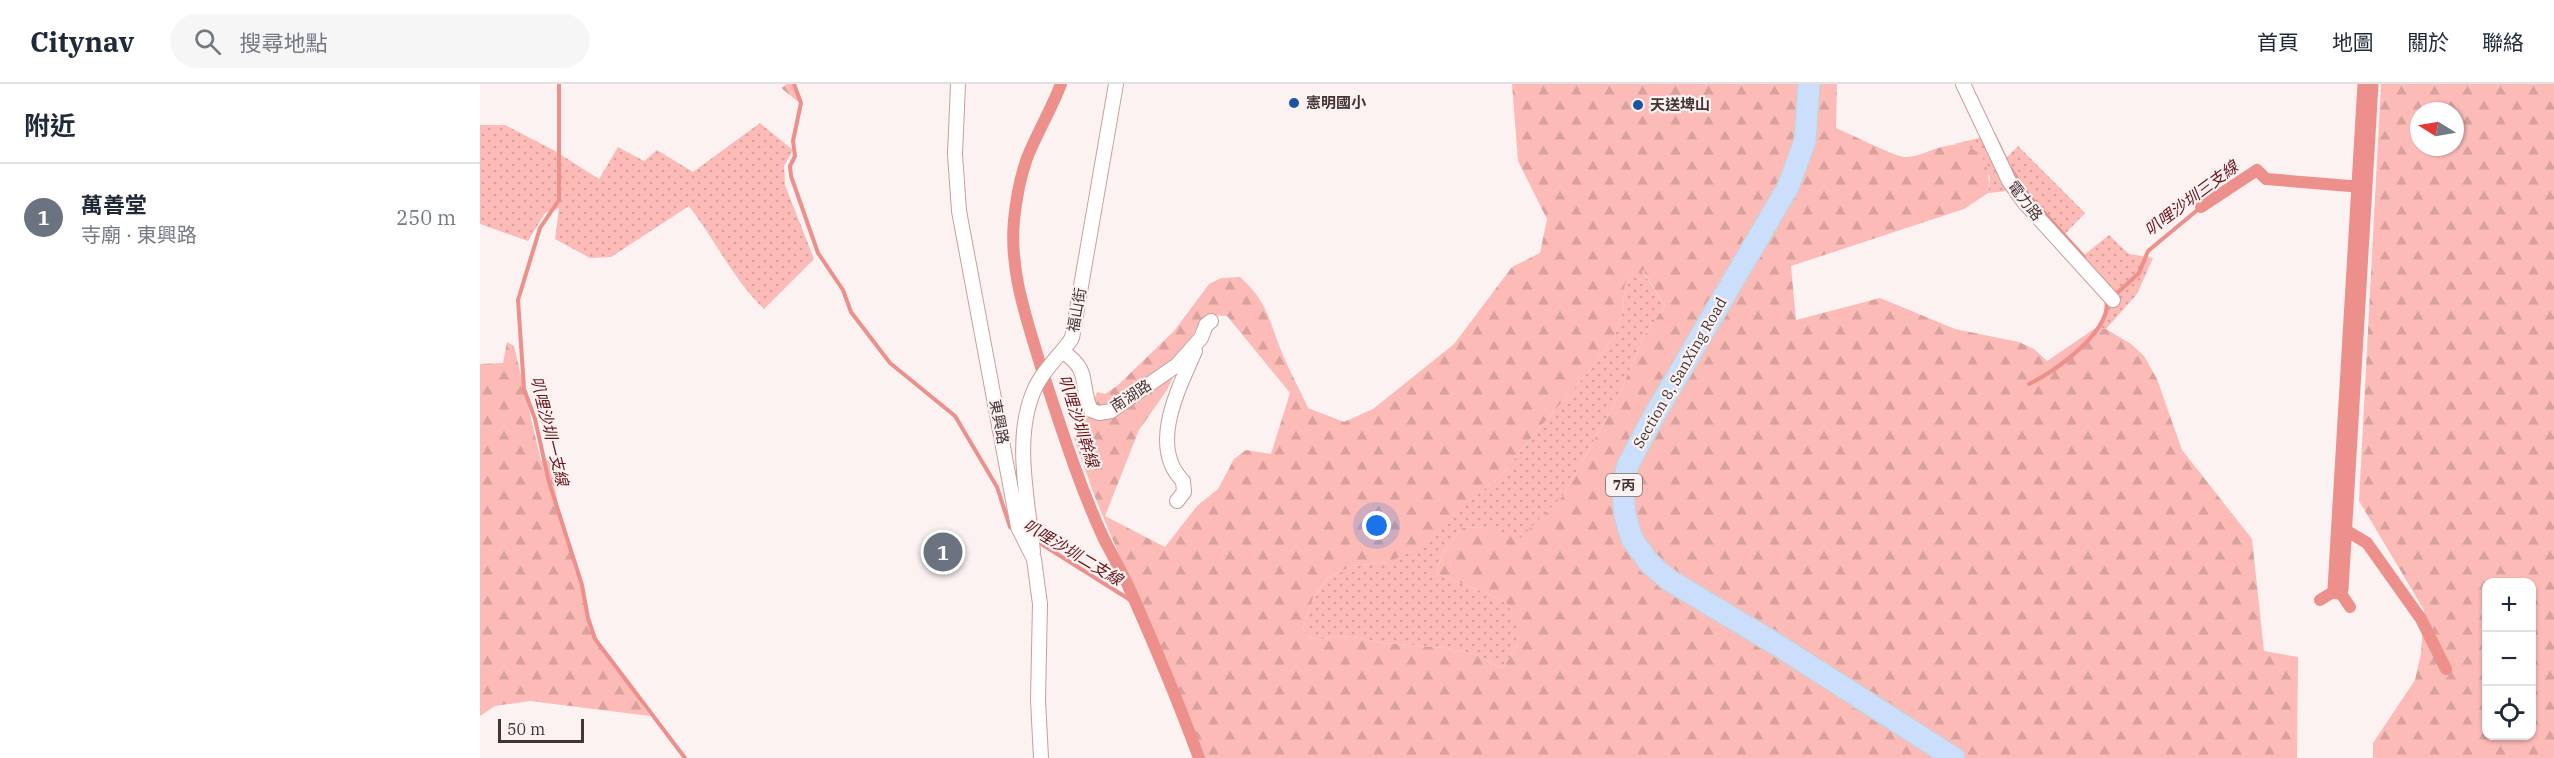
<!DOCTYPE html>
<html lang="zh-TW">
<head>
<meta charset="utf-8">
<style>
  :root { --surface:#fff; --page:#f6f6f7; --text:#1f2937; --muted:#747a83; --line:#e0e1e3; --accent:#111827 }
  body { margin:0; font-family:"IBM Plex Serif","Noto Sans TC",serif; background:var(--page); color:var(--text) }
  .controls { position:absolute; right:18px; bottom:18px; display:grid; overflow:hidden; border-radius:12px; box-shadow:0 2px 4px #0004 }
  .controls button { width:54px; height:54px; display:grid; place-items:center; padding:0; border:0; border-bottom:2px solid var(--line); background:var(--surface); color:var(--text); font:30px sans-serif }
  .compass { position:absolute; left:1930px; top:18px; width:54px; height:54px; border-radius:50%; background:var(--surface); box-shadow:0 2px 4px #0004; rotate:281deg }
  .scale { position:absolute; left:18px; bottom:15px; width:86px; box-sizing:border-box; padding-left:6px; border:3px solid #453433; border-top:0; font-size:16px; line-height:21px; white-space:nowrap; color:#453433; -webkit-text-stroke:4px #fcf2f2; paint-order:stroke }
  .you { position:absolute; left:897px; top:442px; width:21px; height:21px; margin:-15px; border:4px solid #fff; border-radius:50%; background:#1a73e8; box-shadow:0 0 0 9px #1a73e833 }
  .badge { display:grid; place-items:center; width:39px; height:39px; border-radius:50%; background:var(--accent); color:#fff; font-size:20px; font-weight:700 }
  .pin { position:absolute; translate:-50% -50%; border:3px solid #fff; box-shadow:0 2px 6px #0006 }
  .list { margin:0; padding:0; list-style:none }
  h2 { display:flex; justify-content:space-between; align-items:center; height:78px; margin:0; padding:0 24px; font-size:26px }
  h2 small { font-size:20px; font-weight:400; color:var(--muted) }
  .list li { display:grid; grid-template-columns:39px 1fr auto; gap:18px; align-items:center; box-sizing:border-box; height:108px; padding:0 24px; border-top:2px solid var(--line) }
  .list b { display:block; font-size:22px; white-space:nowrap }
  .list p { margin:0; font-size:20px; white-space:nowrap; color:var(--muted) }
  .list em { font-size:20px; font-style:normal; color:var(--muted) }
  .icon { flex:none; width:33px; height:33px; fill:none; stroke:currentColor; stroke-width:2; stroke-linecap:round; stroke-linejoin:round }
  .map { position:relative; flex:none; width:2074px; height:674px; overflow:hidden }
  header { display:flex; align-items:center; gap:36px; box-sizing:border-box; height:84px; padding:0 30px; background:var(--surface); border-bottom:2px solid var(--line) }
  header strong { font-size:28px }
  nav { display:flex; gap:33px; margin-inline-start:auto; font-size:21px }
  .search { width:420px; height:54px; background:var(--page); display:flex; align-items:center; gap:15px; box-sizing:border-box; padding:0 21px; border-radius:33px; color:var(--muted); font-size:22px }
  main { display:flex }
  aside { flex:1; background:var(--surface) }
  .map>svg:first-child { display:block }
  .grass { fill:url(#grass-dots) }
  .forest { fill:url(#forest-firs); fill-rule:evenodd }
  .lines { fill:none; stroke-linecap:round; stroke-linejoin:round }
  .stream { stroke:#ed8f8a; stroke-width:4 }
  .canal { stroke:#ed8f8a; stroke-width:12 }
  .river { stroke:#ed8f8a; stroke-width:21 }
  .street-casing { stroke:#c89f9b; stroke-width:16 }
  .primary-casing { stroke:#d2cece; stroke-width:24 }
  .street { stroke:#fff; stroke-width:14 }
  .primary { stroke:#cbdefb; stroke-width:21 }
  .poi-dot { fill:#1b53a5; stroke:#fcf2f2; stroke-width:2 }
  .labels { text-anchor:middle; stroke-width:4.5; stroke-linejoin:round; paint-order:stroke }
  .shield { fill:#fcf2f2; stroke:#7c6d6c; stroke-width:1.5 }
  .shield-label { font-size:14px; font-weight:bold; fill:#453433 }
  .poi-label { font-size:15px; font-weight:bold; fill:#453433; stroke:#fcf2f2; text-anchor:start }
  .street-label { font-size:15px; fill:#453433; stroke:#fcf2f2 }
  .water-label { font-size:16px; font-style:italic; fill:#69161a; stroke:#fcf2f2 }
</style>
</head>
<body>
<header>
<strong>Citynav</strong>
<div class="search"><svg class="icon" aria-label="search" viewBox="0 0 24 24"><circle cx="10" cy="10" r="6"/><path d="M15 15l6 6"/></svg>搜尋地點</div>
<nav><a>首頁</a><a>地圖</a><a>關於</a><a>聯絡</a></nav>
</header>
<main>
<aside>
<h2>附近<small></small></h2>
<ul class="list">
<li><span class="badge" style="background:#6b7280">1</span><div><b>萬善堂</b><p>寺廟 · 東興路</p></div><em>250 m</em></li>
</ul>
</aside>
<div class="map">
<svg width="2074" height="674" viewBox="0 0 2074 674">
  <defs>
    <pattern id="grass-dots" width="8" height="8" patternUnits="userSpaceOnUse" patternTransform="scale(1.5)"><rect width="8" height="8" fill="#fcbbb7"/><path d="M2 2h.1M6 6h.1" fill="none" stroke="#d9a19e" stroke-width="1.8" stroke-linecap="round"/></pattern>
    <pattern id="forest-firs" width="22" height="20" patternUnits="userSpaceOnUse" patternTransform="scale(1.5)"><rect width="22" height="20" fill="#fcbbb7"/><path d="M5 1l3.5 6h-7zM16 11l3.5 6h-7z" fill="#d9a19e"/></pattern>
  </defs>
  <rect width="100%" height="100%" fill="#fcf2f2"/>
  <path class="grass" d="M280 39 313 66 304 82 305 101 334 175 284 225C253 195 235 156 209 122L131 173 110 174 75 155 79 124 65 129 48 157 0 140V41H25L75 67 119 95 138 63 164 77 177 66 213 88Z
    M1516 50 1527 73 1538 62 1605 129 1585 150 1604 171 1629 151 1649 170 1673 174 1657 210 1626 245 1617 243 1625 227 1624 216 1527 107 1508 109 1510 93 1492 66 1474 60Z
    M1165 184V191L1185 222 1165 250 1138 313 1083 412 1039 456 1001 443 982 444 963 469 956 490 1007 509 1027 520 1037 536 1038 560 1022 584 997 571 966 564 903 559 874 553 852 552 841 556 828 553 823 545 833 514 848 494 872 482 909 478 1021 392 1055 349 1103 294 1134 253 1143 227 1145 199Z"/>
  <path class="forest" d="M307 0H312L321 20 301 4Z
    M1032 0H1357L1356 44C1368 49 1414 72 1424 73 1440 74 1457 61 1474 61 1503 60 1512 85 1508 109L1484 125 1311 182 1316 236 1400 214 1475 245 1539 258 1554 265 1567 277 1617 243 1626 245 1651 260 1664 272 1677 295 1702 366 1772 455 1784 567 1818 573 1817 674H723L613 408 594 354C602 337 611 325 617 308L625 310 637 302 694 247 729 200 741 194 760 193C788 218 789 237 802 269 810 288 820 306 828 324L864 338 893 325 974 260 1032 183 1060 169 1067 135 1038 77ZM1165 185V190L1185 222 1165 250 1138 313 1083 412 1039 455 1001 443 982 444 963 469 956 490 1007 509 1027 520 1036 536 1038 560 1022 584 997 571 966 564 903 559 874 553 852 552 841 556 828 553 823 545 833 514 848 494 872 482 909 478 942 462 990 416 1021 392 1055 349 1103 294 1134 253 1143 227 1145 199ZM731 231 747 232 810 309 791 370 766 366 754 375 738 405 717 422 685 463 625 432 659 346 687 306 715 247Z
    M1901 0H2074V674H1893V659L1935 596 1941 569 1944 526 1879 417ZM1939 27H1975V63H1939ZM2052 498V652H2006V498Z
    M27 258 34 262 61 377 70 376 79 427 97 479 105 525 116 554 170 632 50 617 15 622 0 632V280L23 279Z"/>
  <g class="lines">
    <path class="stream" d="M79 0V116L60 144 38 216 44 305 55 335 69 398 102 501 108 534 115 555 205 674
      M314 0 321 19 313 57 315 72 310 82 311 92 338 169 363 206 371 228 410 279 475 332 517 403 530 443 535 446
      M1530 84 1549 112 1604 173
      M1634 212 1659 189 1668 167 1721 123
      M1549 300C1574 288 1615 258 1625 231 1627 226 1626 222 1628 217
      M555 456 655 519"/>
    <path class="canal" d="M581 0C571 26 557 49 547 74 540 94 536 116 534 136 529 187 547 236 561 283 580 340 598 399 623 453 632 471 642 488 650 506 675 562 698 617 719 674
      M1721 123 1777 86 1786 95 1882 103
      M1862 444 1887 459 1941 535 1966 585
      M1858 505 1870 523
      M1840 516 1858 505"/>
    <path class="river" d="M1858 505 1888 0"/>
    <g class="street-casing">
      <path id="street" d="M478 0 475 70 479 127 538 443 554 475 560 520 558 616 561 674
        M1483 0 1529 97 1544 118 1633 216
        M583 268C612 287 599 301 611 326L619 329 631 327 697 281 721 254 726 241 731 237
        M697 417 704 408 703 397C668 362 699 304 715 267
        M553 468C548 415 532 351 556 302 566 282 581 271 592 254L636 0"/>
    </g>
    <g class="primary-casing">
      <path id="primary" d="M1329 0 1325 57 1308 103 1171 337 1147 383 1143 408 1145 431 1152 455 1170 480 1189 496 1299 562 1474 674"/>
    </g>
    <use href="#street" class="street"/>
    <use href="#primary" class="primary"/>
  </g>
  <g class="poi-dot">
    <circle cx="814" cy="19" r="6"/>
    <circle cx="1158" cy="21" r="6"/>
  </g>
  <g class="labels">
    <rect class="shield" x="1126" y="390" width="36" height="22" rx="4.5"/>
    <g class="shield-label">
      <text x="1144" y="406">7丙</text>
    </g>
    <g class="poi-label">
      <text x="826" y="24">憲明國小</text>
      <text x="1170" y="26">天送埤山</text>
    </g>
    <g class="street-label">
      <text transform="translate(1545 117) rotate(52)" y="5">電力路</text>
      <text transform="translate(597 226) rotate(-80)" y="5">福山街</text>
      <text transform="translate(1200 289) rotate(-60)" y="5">Section 8, SanXing Road</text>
      <text transform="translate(651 312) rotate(-33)" y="5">南湖路</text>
      <text transform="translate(519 338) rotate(79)" y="5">東興路</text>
    </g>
    <g class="water-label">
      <text transform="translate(1711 114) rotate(-37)" y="6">叭哩沙圳三支線</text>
      <text transform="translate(599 337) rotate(72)" y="6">叭哩沙圳幹線</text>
      <text transform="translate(70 347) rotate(76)" y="6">叭哩沙圳一支線</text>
      <text transform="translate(593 468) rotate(31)" y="6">叭哩沙圳二支線</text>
    </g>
  </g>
</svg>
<div class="controls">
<button>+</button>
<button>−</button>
<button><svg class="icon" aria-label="locate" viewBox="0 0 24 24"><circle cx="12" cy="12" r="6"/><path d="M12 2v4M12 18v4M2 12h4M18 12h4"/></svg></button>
</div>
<svg class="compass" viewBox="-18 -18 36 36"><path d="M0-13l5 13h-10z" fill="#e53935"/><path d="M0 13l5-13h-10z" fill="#747a83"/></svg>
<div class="scale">50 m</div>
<div class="you"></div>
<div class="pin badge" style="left:463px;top:468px;background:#6b7280">1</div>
</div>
</main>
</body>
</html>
